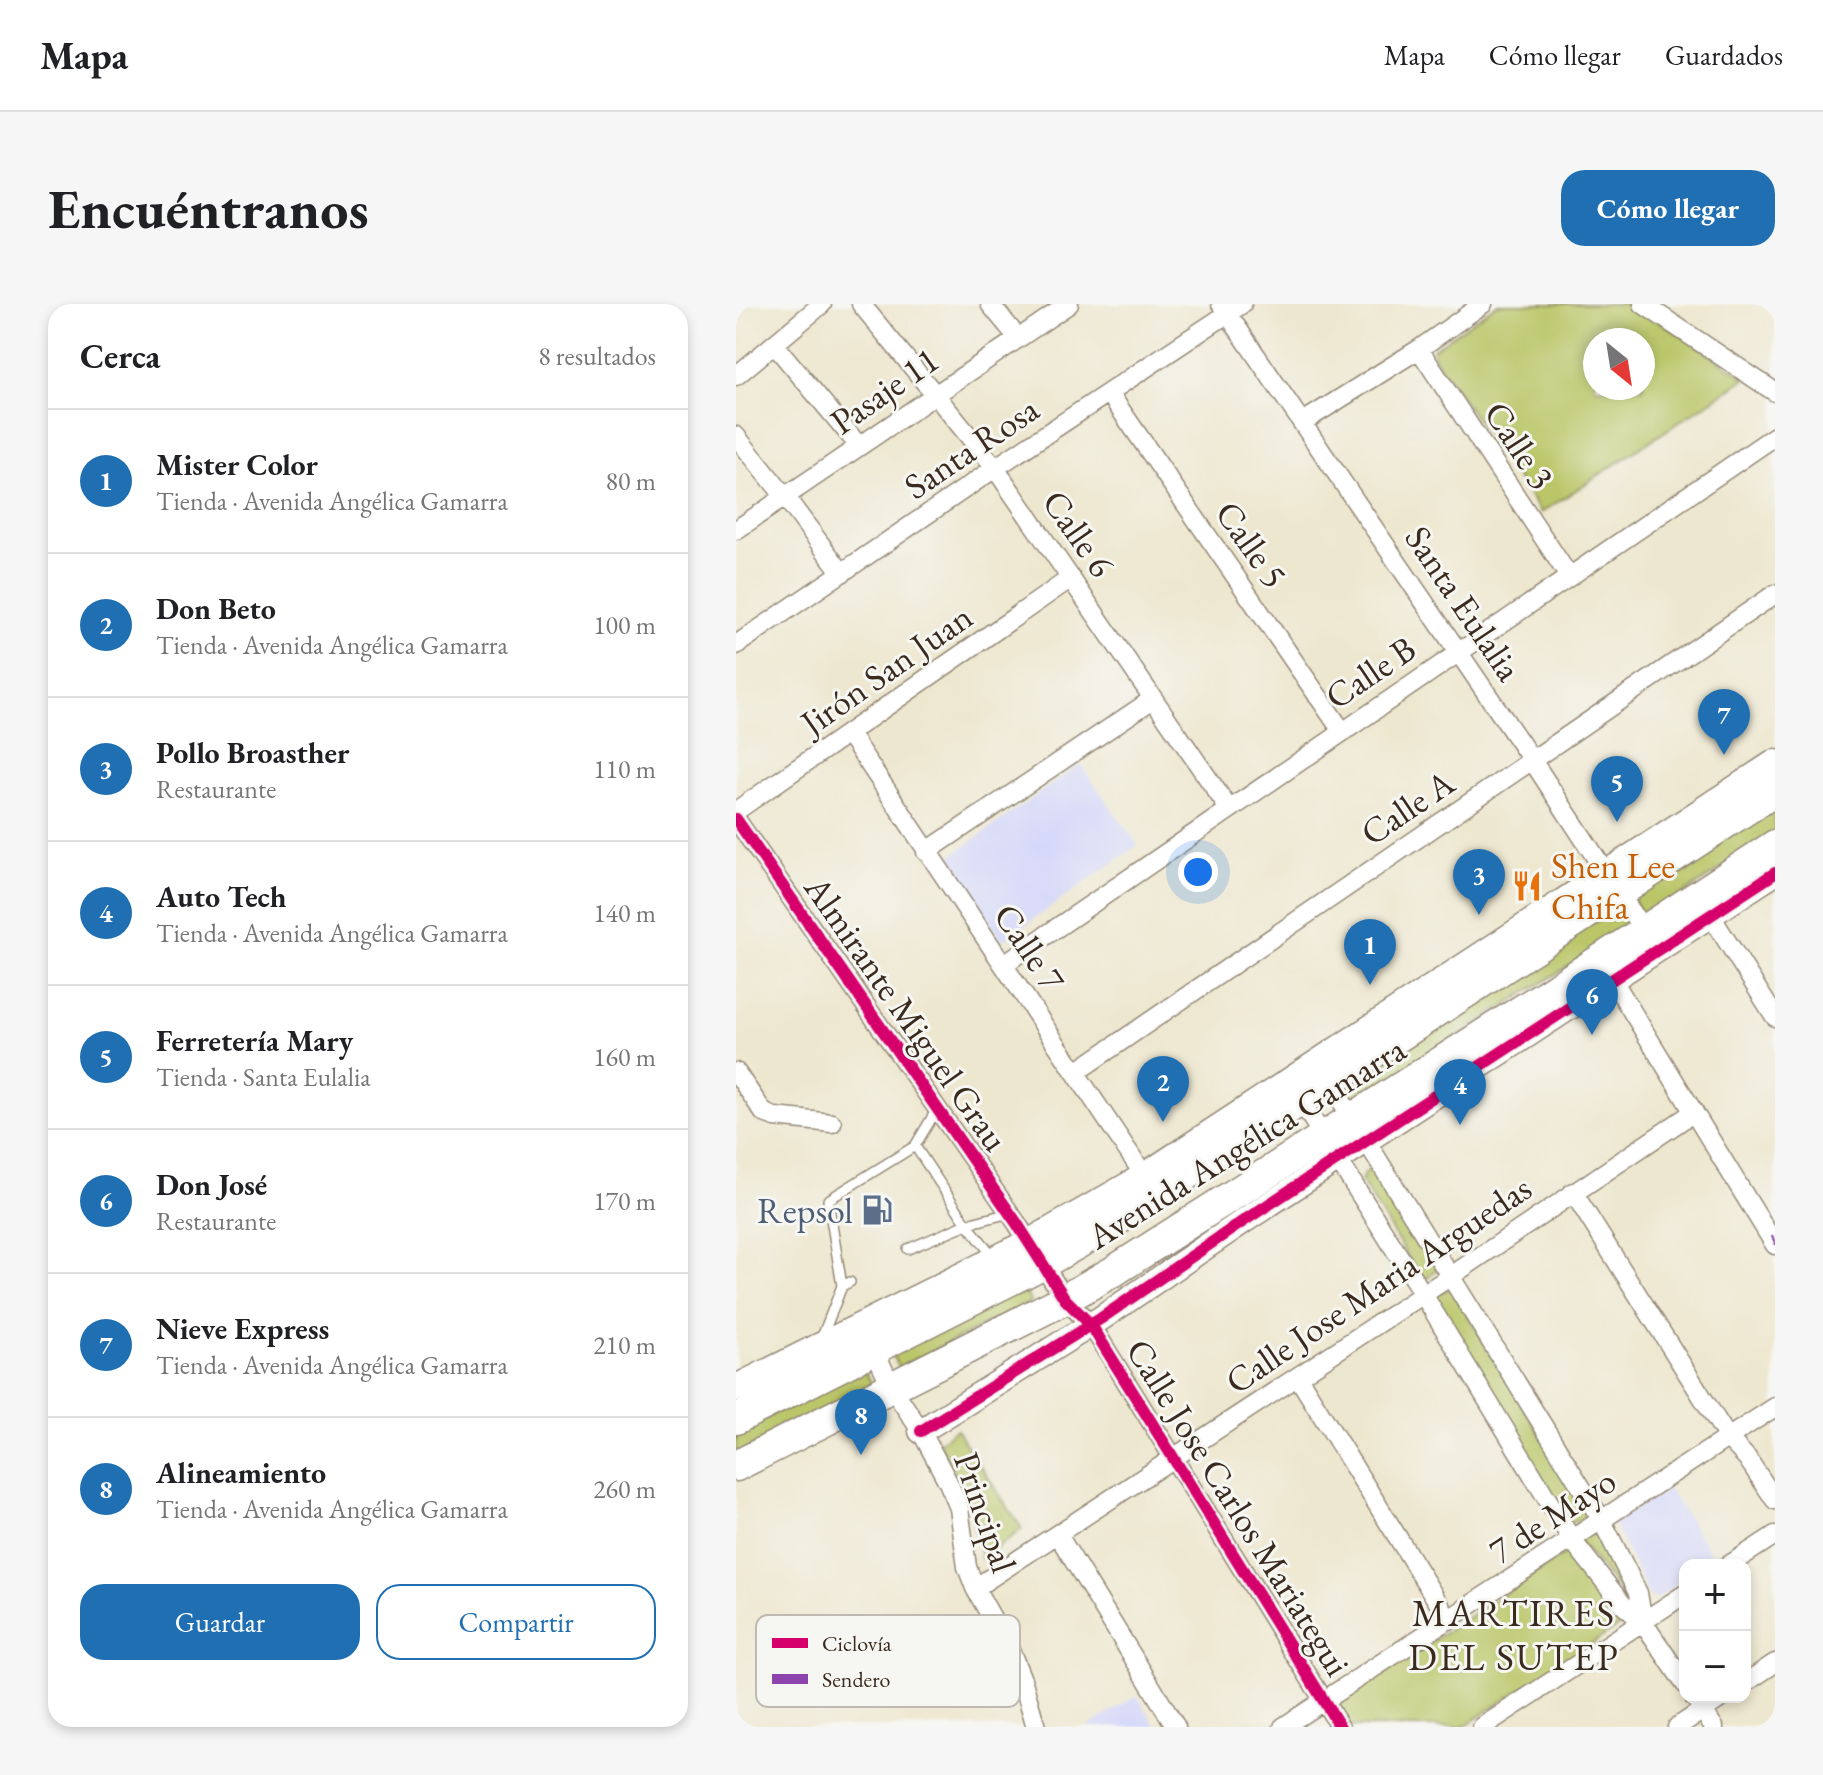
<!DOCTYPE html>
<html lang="es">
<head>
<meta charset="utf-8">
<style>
  :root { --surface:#fff; --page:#f6f6f6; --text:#202124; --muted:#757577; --line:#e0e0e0; --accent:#1f6fb2 }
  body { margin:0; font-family:"EB Garamond",serif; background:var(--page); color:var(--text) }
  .controls { position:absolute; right:24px; bottom:24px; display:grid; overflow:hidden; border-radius:16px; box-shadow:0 4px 12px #0003 }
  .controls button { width:72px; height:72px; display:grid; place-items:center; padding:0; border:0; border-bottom:2px solid var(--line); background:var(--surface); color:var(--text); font:40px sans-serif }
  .compass { position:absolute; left:847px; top:24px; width:72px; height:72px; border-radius:50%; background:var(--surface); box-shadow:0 4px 12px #0003; rotate:150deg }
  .you { position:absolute; left:462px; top:568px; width:28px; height:28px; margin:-20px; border:6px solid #fff; border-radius:50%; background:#1a73e8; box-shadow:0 0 0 12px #1a73e833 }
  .badge { display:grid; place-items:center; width:52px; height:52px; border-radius:50%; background:var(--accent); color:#fff; font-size:26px; font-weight:700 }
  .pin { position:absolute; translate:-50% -66px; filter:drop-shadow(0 2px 4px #0008) }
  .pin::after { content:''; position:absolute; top:42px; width:28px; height:24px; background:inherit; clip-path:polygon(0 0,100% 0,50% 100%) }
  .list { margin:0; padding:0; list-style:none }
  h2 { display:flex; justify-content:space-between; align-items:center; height:104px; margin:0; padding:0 32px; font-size:34px }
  h2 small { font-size:26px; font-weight:400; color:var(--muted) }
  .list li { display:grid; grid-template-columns:52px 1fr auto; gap:24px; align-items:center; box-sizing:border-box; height:144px; padding:0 32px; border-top:2px solid var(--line) }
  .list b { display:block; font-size:30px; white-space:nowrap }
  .list p { margin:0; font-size:26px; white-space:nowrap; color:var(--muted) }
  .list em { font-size:26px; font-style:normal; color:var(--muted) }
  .actions { display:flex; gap:16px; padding:24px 32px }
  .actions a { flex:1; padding:18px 0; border:2px solid var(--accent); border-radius:24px; text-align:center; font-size:28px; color:var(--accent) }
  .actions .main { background:var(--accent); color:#fff }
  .map { position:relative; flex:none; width:1039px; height:1423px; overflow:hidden; border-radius:24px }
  header { display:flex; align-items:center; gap:48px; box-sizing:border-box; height:112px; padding:0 40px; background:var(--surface); border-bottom:2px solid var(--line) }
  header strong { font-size:38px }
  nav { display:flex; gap:44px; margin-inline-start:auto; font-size:28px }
  .intro { display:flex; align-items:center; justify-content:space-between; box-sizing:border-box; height:192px; padding:0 48px }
  h1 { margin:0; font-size:56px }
  .button { padding:20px 36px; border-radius:24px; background:var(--accent); color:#fff; font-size:28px; font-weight:700 }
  main { display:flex; gap:48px; padding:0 48px }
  aside { flex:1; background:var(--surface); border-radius:24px; box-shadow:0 4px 12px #0003 }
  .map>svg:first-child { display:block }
  .built { fill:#d5d8f9 }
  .green { fill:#bac668; stroke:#7a7843; stroke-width:2; fill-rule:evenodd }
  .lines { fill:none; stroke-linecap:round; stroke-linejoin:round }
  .service-casing { stroke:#948876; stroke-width:12 }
  .minor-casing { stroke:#948876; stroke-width:21 }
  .tertiary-casing { stroke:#948876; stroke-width:27 }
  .secondary-casing { stroke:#948876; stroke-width:29 }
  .primary-casing { stroke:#948876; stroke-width:33 }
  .service { stroke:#fff; stroke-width:9 }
  .minor { stroke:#fff; stroke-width:18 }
  .tertiary { stroke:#fff; stroke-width:24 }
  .secondary { stroke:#fff; stroke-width:26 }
  .primary { stroke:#fff; stroke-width:30 }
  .quiet { stroke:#8e44ad; stroke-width:10; stroke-dasharray:20 10; stroke-linecap:butt }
  .cycleway-casing { stroke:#f6f6f2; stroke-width:17 }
  .cycleway { stroke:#d6006c; stroke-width:12 }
  .labels { text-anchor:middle; stroke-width:6; stroke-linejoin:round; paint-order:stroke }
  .street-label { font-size:36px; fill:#3b2a1e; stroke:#f6f6f2 }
  .food-label { font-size:36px; fill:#c56008; stroke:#f6f6f2; text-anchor:start }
  .service-label { font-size:36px; fill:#4e5e75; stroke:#f6f6f2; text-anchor:end }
  .neighbourhood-label { font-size:38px; letter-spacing:2px; fill:#3b2a1e; stroke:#f6f6f2 }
  .key { fill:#f6f6f2; stroke:#beb9b2; stroke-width:2 }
  .key-label { font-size:22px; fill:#3b2a1e }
</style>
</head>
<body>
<header>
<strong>Mapa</strong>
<nav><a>Mapa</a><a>Cómo llegar</a><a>Guardados</a></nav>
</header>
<div class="intro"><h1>Encuéntranos</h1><a class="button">Cómo llegar</a></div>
<main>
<aside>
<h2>Cerca<small>8 resultados</small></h2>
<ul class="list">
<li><span class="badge">1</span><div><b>Mister Color</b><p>Tienda · Avenida Angélica Gamarra</p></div><em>80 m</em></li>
<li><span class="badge">2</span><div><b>Don Beto</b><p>Tienda · Avenida Angélica Gamarra</p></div><em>100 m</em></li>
<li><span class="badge">3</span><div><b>Pollo Broasther</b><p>Restaurante</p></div><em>110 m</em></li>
<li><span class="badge">4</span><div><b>Auto Tech</b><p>Tienda · Avenida Angélica Gamarra</p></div><em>140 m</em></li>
<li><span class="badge">5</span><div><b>Ferretería Mary</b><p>Tienda · Santa Eulalia</p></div><em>160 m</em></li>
<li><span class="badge">6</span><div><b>Don José</b><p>Restaurante</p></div><em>170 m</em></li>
<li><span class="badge">7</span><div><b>Nieve Express</b><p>Tienda · Avenida Angélica Gamarra</p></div><em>210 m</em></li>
<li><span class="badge">8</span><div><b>Alineamiento</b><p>Tienda · Avenida Angélica Gamarra</p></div><em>260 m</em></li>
</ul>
<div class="actions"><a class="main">Guardar</a><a>Compartir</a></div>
</aside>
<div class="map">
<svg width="1039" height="1423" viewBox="0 0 1039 1423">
  <rect width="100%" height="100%" fill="#f6f6f2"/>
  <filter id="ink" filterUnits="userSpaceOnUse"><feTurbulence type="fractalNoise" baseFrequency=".0125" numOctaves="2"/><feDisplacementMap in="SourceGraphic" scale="16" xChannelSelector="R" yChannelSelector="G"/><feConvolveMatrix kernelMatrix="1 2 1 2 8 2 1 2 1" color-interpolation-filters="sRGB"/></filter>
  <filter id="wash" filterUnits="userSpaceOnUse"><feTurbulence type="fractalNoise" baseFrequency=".006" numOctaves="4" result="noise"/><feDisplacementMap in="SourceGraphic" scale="32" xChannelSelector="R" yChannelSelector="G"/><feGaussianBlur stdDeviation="1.8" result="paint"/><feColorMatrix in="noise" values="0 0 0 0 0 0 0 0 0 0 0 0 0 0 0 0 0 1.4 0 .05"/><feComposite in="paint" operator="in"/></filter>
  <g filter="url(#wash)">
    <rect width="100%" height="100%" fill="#eee7cf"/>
    <path class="built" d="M344 460 402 541 267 637 213 562 214 553Z
      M932 1185 979 1255 970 1261H949V1275L920 1295 914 1293 877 1219Z
      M401 1391 421 1423H352Z"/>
    <path class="green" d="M761 0H896L1010 74 805 209 697 52V45ZM859 36H907V84H859Z
      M1039 497V529L910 615 895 592Z
      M883 601 897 622 615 798 609 788 608 780Z
      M635 865 642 867 702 964 691 975 684 973 625 877 628 870Z
      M284 979 295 998 163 1063 153 1044Z
      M715 984 850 1205 848 1213 840 1218 832 1217 697 997 701 990Z
      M126 1062 136 1080 0 1151V1130Z
      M220 1125 286 1225 246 1255 232 1195 203 1138Z
      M863 1224 889 1277 888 1286 880 1283 842 1236Z
      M830 1249 889 1318 727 1423H613L599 1401Z"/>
  </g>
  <g filter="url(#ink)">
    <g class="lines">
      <g class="service-casing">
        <path id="service" d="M201 805 179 842 231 920 274 909
          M172 945 231 920 257 952
          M106 982 92 896 179 842
          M86 1033 106 982 114 978"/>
      </g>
      <g class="minor-casing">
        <path id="minor" d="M125 0 259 164 493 505
          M254 0 282 34
          M485 0 796 456 908 627
          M907 0 1039 88
          M38 40 123 142
          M683 45 832 271
          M0 72 86 0
          M373 89 606 427
          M567 118 683 45 747 0
          M0 132 50 194 106 269
          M0 226 333 0
          M0 341 259 164 506 0
          M113 430 414 880
          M0 507 335 274
          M0 515 280 918 329 995 355 1021 604 1423
          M190 548 417 395
          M968 601 1039 713
          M268 660 1039 132
          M870 665 1039 941
          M0 768 28 809 39 813 96 819
          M340 768 1039 290
          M590 772 865 1215 902 1289 907 1318
          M561 791 687 990 836 1236 887 1301 907 1318 949 1380
          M837 888 992 1134 1011 1154 1039 1196
          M134 1036 155 1082 185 1127 212 1178 223 1204 231 1263 239 1284 275 1348 287 1378 300 1423
          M562 1073 713 1316
          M322 1231 440 1423
          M993 1261 1039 1231
          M239 1284 715 972 958 808
          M1009 1379 1039 1359
          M958 1393 978 1423
          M547 1423 1039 1103
          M746 1423 949 1290
          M941 1423 987 1393"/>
      </g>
      <g class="tertiary-casing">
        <path id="tertiary" d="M185 1127 364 1015 509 916 1039 569"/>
      </g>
      <g class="secondary-casing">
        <path id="secondary" d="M0 1084 294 938 409 872 1039 459"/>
      </g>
      <g class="primary-casing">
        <path id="primary" d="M0 1115 306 960 369 924 1039 487
          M0 1162 329 995 378 967 864 656 1039 541"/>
      </g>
      <use href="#service" class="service"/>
      <use href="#minor" class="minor"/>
      <use href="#tertiary" class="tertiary"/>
      <use href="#secondary" class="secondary"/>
      <use href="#primary" class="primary"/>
      <path class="quiet" d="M1037 937 1039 936"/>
      <g class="cycleway-casing">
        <path id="cycleway" d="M0 515 280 918 329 995 355 1021 604 1423
          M185 1127 364 1015 509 916 1039 569"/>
      </g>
      <use href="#cycleway" class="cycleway"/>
    </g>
  </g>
  <defs>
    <g id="restaurant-bare" transform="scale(2.4)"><path d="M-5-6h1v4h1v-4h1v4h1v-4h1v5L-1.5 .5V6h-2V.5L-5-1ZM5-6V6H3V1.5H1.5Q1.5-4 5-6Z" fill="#e8710a" stroke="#f6f6f2" stroke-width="2.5" paint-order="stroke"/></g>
    <g id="fuel-bare" transform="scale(2.4)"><path d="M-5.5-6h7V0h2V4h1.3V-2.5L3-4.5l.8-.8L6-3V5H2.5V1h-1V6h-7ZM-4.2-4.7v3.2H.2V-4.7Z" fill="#5c6f8a" stroke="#f6f6f2" stroke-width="2.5" paint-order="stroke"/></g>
  </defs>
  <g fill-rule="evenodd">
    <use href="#restaurant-bare" x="791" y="582"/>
    <use href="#fuel-bare" x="141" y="906"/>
  </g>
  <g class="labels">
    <g class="street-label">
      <text transform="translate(148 86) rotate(-35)" y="13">Pasaje 11</text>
      <text transform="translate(784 141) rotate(57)" y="13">Calle 3</text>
      <text transform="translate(235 143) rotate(-34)" y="13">Santa Rosa</text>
      <text transform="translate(343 229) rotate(55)" y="13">Calle 6</text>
      <text transform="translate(516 240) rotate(55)" y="13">Calle 5</text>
      <text transform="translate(728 299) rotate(56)" y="13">Santa Eulalia</text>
      <text transform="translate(150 365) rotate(-35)" y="13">Jirón San Juan</text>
      <text transform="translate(634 368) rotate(-34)" y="13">Calle B</text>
      <text transform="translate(671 503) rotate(-34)" y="13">Calle A</text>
      <text transform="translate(294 643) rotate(56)" y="13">Calle 7</text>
      <text transform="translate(171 709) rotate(55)" y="13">Almirante Miguel Grau</text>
      <text transform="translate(510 838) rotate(-32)" y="13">Avenida Angélica Gamarra</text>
      <text transform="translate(642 980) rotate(-34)" y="13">Calle Jose Maria Arguedas</text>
      <text transform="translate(503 1203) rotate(58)" y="13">Calle Jose Carlos Mariategui</text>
      <text transform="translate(250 1208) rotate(71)" y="13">Principal</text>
      <text transform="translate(816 1211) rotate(-33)" y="13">7 de Mayo</text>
    </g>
    <g class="food-label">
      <text x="815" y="574">Shen Lee<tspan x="815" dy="41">Chifa</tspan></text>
    </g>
    <g class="service-label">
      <text x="117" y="919">Repsol</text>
    </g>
    <g class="neighbourhood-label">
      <text x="778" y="1322">MARTIRES<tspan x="778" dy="44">DEL SUTEP</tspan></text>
    </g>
  </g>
  <rect x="20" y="1311" width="264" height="92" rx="12" class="key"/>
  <rect x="36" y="1334" width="36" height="10" fill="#d6006c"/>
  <rect x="36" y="1370" width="36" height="10" fill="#8e44ad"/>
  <g class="key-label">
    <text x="86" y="1347">Ciclovía</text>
    <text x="86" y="1383">Sendero</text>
  </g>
</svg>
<div class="controls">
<button>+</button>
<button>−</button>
</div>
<svg class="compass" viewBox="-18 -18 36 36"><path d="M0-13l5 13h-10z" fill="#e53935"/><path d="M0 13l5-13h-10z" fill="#757577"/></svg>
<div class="you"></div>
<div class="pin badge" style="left:634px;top:681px">1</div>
<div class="pin badge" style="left:427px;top:818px">2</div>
<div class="pin badge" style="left:743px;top:611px">3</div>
<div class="pin badge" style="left:724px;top:821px">4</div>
<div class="pin badge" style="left:881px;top:518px">5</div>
<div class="pin badge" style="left:856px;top:731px">6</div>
<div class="pin badge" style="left:988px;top:451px">7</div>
<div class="pin badge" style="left:125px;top:1151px">8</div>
</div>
</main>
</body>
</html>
